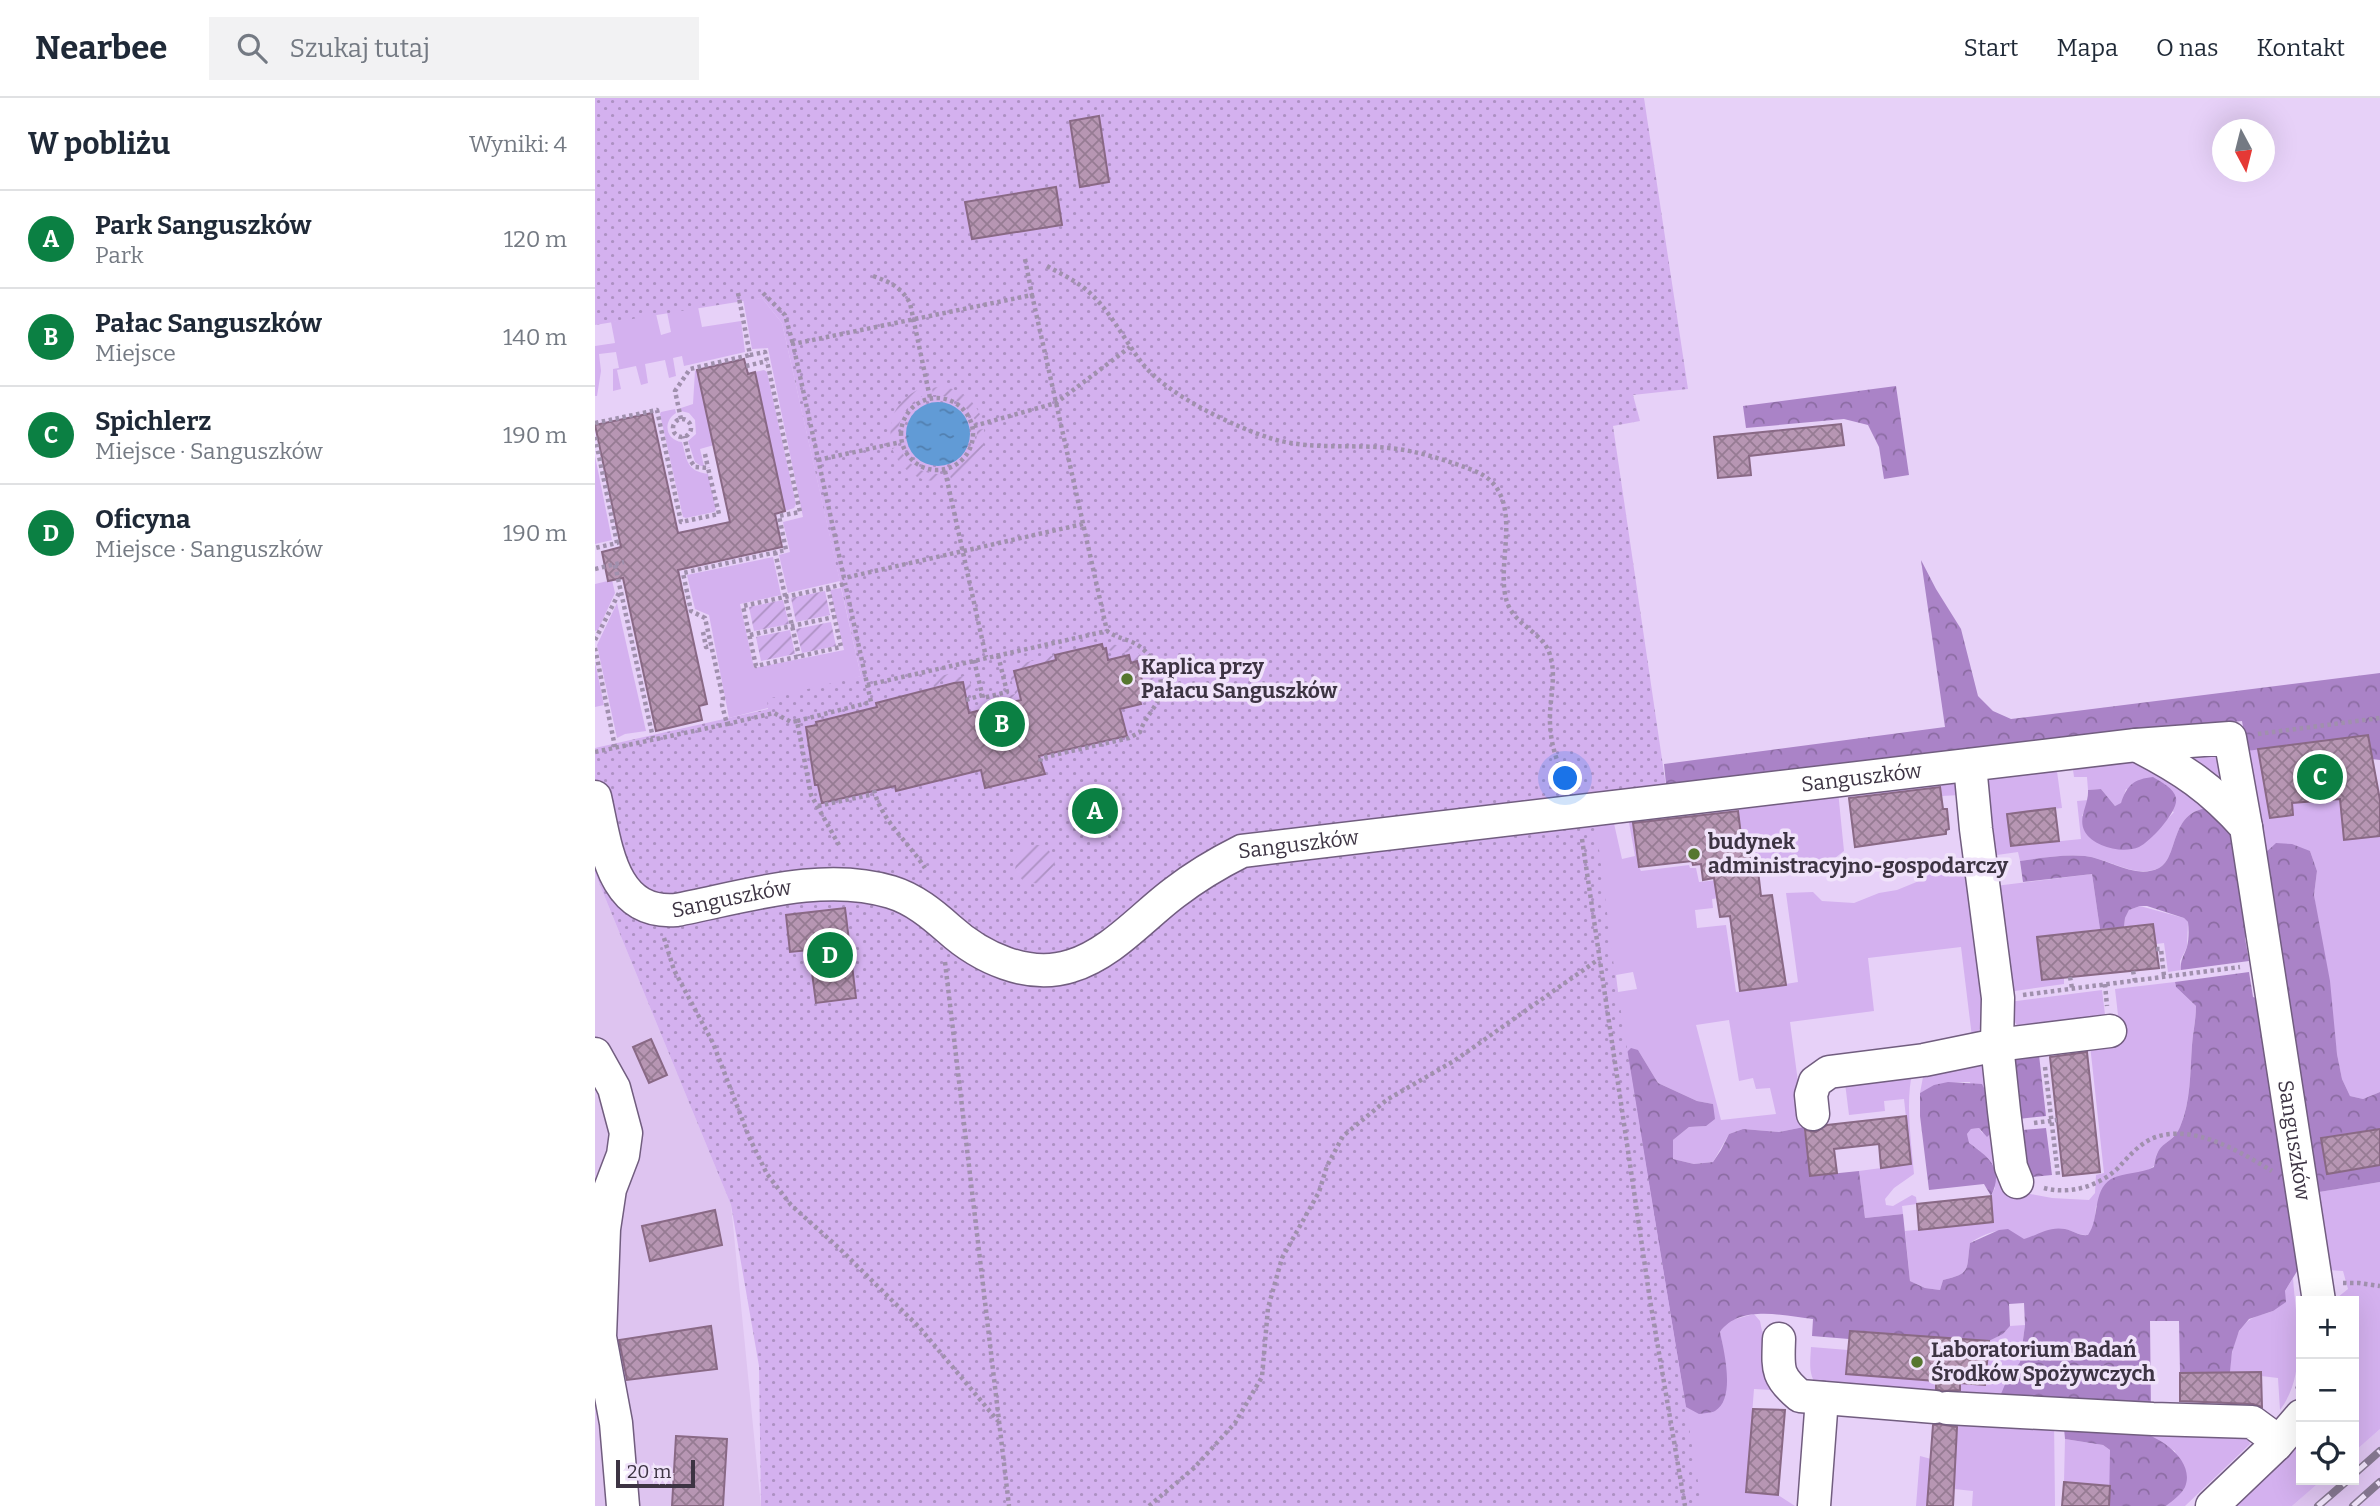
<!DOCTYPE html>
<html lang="pl">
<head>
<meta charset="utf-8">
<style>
  :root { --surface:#fff; --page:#f2f2f3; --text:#1f2937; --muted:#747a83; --line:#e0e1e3; --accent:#0b8043 }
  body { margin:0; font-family:Bitter,serif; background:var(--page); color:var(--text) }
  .controls { position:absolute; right:21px; bottom:21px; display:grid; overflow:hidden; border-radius:0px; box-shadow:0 7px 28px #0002 }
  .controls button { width:63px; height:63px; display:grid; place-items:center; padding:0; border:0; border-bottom:2px solid var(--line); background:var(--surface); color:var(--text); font:35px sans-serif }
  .compass { position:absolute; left:1617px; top:21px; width:63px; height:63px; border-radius:50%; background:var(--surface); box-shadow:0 7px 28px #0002; rotate:173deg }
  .scale { position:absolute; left:21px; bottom:18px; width:79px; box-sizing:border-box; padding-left:7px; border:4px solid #3d3443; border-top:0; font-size:19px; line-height:24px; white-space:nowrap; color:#3d3443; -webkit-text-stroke:5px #f0e3fa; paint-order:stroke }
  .you { position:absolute; left:971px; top:681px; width:24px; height:24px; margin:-18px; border:5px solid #fff; border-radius:50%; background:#1a73e8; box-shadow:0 0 0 10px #1a73e833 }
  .badge { display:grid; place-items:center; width:46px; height:46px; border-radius:50%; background:var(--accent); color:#fff; font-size:23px; font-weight:700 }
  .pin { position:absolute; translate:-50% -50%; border:4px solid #fff; box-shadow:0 2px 7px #0006 }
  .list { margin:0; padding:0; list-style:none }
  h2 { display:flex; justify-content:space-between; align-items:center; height:91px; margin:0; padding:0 28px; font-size:30px }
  h2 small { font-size:23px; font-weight:400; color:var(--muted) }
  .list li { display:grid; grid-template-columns:46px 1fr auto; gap:21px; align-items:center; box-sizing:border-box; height:98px; padding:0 28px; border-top:2px solid var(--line) }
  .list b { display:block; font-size:26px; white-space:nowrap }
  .list p { margin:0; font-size:23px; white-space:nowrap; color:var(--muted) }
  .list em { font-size:23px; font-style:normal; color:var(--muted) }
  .icon { flex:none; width:38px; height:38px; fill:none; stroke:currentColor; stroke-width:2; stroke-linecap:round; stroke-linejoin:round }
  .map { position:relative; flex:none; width:1785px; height:1408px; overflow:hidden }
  header { display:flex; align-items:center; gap:42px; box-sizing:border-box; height:98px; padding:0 35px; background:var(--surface); border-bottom:2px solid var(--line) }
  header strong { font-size:33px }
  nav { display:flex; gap:38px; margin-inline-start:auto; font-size:24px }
  .search { width:490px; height:63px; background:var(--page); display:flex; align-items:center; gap:18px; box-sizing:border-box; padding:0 24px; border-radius:0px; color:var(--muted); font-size:26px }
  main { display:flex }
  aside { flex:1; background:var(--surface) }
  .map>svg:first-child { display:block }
  .built { fill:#dec4f0 }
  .grass { fill:#d4b1ef; fill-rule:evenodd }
  .forest { fill:url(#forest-crowns) }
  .park { fill:url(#park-dots) }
  .garden { fill:url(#garden-furrows) }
  .water { fill:url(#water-ripples) }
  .building { fill:url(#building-cross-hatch); stroke:#896985; stroke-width:2 }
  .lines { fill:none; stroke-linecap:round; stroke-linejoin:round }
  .minor-casing { stroke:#715d7f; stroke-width:35 }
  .path { stroke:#a090ad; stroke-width:4.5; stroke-dasharray:3.5 3.5; stroke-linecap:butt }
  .minor { stroke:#fff; stroke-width:32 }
  .rail-casing { stroke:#857790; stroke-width:8 }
  .rail { stroke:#f0e3fa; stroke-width:5; stroke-dasharray:16; stroke-linecap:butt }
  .poi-dot { fill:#56772f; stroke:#f0e3fa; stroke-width:2.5 }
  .labels { text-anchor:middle; stroke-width:7; stroke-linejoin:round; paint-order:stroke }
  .poi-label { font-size:21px; font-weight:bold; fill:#3d3443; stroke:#f0e3fa; text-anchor:start }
  .street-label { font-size:21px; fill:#3d3443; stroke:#f0e3fa }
</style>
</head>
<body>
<header>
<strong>Nearbee</strong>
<div class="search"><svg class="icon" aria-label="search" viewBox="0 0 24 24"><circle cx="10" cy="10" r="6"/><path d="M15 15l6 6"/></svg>Szukaj tutaj</div>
<nav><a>Start</a><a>Mapa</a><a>O nas</a><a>Kontakt</a></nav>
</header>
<main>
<aside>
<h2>W pobliżu<small>Wyniki: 4</small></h2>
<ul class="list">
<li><span class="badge">A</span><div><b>Park Sanguszków</b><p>Park</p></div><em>120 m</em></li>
<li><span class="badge">B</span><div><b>Pałac Sanguszków</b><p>Miejsce</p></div><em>140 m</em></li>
<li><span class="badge">C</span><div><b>Spichlerz</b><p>Miejsce · Sanguszków</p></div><em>190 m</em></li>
<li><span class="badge">D</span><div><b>Oficyna</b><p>Miejsce · Sanguszków</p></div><em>190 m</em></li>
</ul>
</aside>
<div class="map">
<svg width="1785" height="1408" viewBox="0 0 1785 1408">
  <defs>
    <pattern id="forest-crowns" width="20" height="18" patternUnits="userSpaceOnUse" patternTransform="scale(1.75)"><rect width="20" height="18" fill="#aa83c7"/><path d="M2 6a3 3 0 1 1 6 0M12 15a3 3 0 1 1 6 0" fill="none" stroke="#8c6ca3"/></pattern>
    <pattern id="park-dots" width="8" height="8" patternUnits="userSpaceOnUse" patternTransform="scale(1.75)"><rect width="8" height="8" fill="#d4b1ef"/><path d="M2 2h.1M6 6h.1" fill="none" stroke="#ad91c3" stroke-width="1.8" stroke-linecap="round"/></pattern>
    <pattern id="garden-furrows" width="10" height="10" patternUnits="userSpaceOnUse" patternTransform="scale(1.75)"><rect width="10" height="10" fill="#d4b1ef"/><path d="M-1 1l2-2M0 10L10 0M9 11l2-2" fill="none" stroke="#ad91c3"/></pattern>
    <pattern id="water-ripples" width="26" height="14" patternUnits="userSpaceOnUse" patternTransform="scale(1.75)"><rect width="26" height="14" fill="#619bd6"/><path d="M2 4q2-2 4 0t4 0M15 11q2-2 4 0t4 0" fill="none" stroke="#517faf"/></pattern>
    <pattern id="building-cross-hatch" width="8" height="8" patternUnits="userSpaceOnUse" patternTransform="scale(1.75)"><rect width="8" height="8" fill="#b796b3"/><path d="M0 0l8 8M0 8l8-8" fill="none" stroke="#967b93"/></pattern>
  </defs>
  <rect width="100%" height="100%" fill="#e7d1f8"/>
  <path class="built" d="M0 775 136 1107 166 1408H0Z
    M1785 1331V1408H1697L1727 1382H1759V1354Z"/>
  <path class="grass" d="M167 200 187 225 245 483 193 495 184 457 195 454 188 424 208 419 173 250 157 251 148 201Z
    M103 209 107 229 146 223 150 254 89 268 87 258 78 260 81 278 74 280 70 262 50 266 53 285 46 287 41 268 22 272 26 291 18 293V271L24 270 21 254 4 256 6 273 2 298H0V248L20 245 16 224 61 216 66 237 76 234 72 214Z
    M102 272 119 347 105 351 109 368H106L100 364 93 343 101 336 100 322 94 315 86 313V310L98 306 100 273Z
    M169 272 172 274 201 406 199 410 190 413 160 274Z
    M80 311 81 315C67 324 71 342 87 344 92 363 92 373 113 376L121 412 119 414 91 420 88 419 65 316 66 314Z
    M0 358 17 442 0 446Z
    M178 459 186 497 145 506 159 570 249 552 235 492 246 490 266 578 173 610 134 620 114 517 100 511 92 477Z
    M17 482 20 495 3 532 0 533V486Z
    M22 505 51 633 30 636 22 640 2 547Z
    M0 564 9 607 0 609Z
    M1622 651 1630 681 1626 685 1592 661V654Z
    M1663 651 1697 705 1745 701 1749 742 1785 738V994L1768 1001 1755 998 1747 981 1742 956 1719 797 1722 773 1715 753 1667 758 1652 653Z
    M1533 659 1558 668 1612 710C1574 715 1584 760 1564 770 1540 781 1515 761 1490 758 1469 756 1446 760 1425 763L1423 754 1395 758 1389 690 1400 673 1461 666 1467 710 1412 716 1416 748 1486 741 1482 703 1494 702 1487 718 1567 727 1579 714 1531 691 1526 706 1520 708 1506 691 1493 692 1492 679H1479L1477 664Z
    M1357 682 1365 697 1347 698 1345 689 1254 699 1253 692Z
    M1243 693 1249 753 1231 767 1163 776 1162 764H1156L1155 753H1148L1143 712 1118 715 1117 709Z
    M1105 710 1106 716 1038 723 1044 769 1046 773 1094 767 1095 770H1101L1104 784 1143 780 1145 797 1117 801 1118 810 1100 812 1102 830 1131 827 1141 894 1203 884 1191 795 1218 794 1227 803 1259 805 1284 795 1302 792 1324 783 1350 764 1372 757 1390 904C1390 920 1390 929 1377 939L1366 849 1273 860 1279 913 1195 924 1209 1029 1184 1034 1148 1031 1134 1036 1118 1064 1099 1066 1078 1061V1042L1094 1029 1111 1028 1118 1006 1102 1003 1063 985 1043 952 1128 1249 1125 1234 1133 1223 1159 1216 1165 1223 1167 1233 1175 1239 1184 1286 1177 1292 1159 1291 1151 1394 1183 1397 1200 1408H1096L992 724 1018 721 1027 761 1040 758 1033 719ZM1038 874 1042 891 1023 894 1021 877ZM1134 922 1144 983 1158 980 1161 991 1175 990 1181 1016 1126 1022 1101 927Z
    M1497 776 1505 831 1442 839 1447 882 1469 880V886L1413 894 1400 788Z
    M1545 808 1589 820 1593 824 1592 849 1585 863 1586 872 1573 874 1569 845 1561 846 1558 826 1529 829 1530 820 1534 812Z
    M1580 884 1581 889 1601 908C1601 921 1598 934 1597 947 1595 975 1596 1002 1585 1029 1577 1047 1561 1044 1559 1068L1501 1108 1499 1129 1493 1137C1483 1138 1476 1131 1467 1131 1453 1131 1442 1139 1430 1141 1423 1142 1422 1136 1416 1134 1401 1130 1388 1137 1375 1145 1371 1172 1377 1175 1348 1182L1345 1192 1330 1190 1315 1183 1310 1133 1398 1124 1396 1098 1400 1090 1384 1052 1373 1045 1372 1036 1376 1031 1384 1030 1388 1036 1375 984C1356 984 1342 986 1325 995L1328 979 1334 971 1395 957 1430 1095 1457 1100 1494 1102 1500 1095 1501 1077 1509 1075 1495 947 1526 943 1520 891Z
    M1507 892 1511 925 1423 929 1418 921 1414 904Z
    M1318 970C1310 1005 1316 1041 1319 1076L1299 1090 1290 1101 1291 1107 1298 1108 1317 1097 1321 1099 1322 1106 1307 1108 1308 1116 1270 1120 1264 1073 1316 1066 1309 1001 1289 1003 1290 1013 1254 1017 1249 977Z
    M1785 1084V1331L1759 1354V1203H1738L1753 1191 1748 1173 1733 1172 1718 1095Z
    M1698 1180C1701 1223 1713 1275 1685 1312L1683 1280 1666 1278V1274H1635C1636 1257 1639 1231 1656 1221 1662 1217 1671 1216 1678 1213Z
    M1430 1227 1425 1264 1411 1284 1409 1309 1352 1306 1354 1284 1390 1287 1394 1243 1408 1236 1415 1228Z
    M1216 1249 1253 1252 1252 1276 1341 1283 1340 1303 1224 1290C1213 1278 1215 1266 1216 1249Z
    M1459 1322 1460 1408H1377L1378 1393 1359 1391 1362 1323Z
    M1631 1331 1653 1340 1655 1346 1590 1408H1571L1589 1391 1580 1353 1542 1333Z
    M1470 1341 1508 1347 1515 1352V1388L1469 1384Z
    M1706 1346V1382H1727L1697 1408H1634C1657 1386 1683 1368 1706 1346Z
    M1325 1358 1336 1361 1332 1408H1321Z"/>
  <path class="forest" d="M1301 288 1314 377 1289 381 1284 349 1273 327 1249 321 1151 330 1148 308Z
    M1326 462 1341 491 1366 531 1383 598 1398 613 1416 621 1785 575V662L1777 661 1772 637 1652 653 1647 623 1072 695 1069 666 1350 629Z
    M1558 679C1566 684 1579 690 1581 700 1584 713 1555 744 1544 749 1528 756 1499 749 1490 734 1482 720 1494 707 1493 692L1506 691 1520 708 1526 705C1532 687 1539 681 1558 679Z
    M1612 710 1635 731 1654 835 1650 840 1654 863 1586 872C1585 862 1589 858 1592 849 1594 841 1594 832 1593 824L1589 820 1552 808H1545L1534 812 1530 820 1529 829 1505 831 1497 776 1428 784 1425 763C1446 760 1469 756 1490 758 1515 761 1540 782 1564 770 1584 760 1574 715 1612 710Z
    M1681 745 1697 746 1715 753 1722 773 1719 797 1735 883 1742 956 1747 981 1755 998 1768 1001 1785 994V1084L1718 1095 1667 758Z
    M1654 874 1658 899 1664 901 1704 1170 1690 1193 1691 1204 1678 1213 1654 1221 1644 1233 1637 1254 1635 1274 1585 1275 1584 1223H1555L1556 1316 1409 1309 1406 1296 1411 1284 1425 1264 1430 1227 1429 1205 1414 1206 1415 1228 1408 1236 1394 1243 1255 1233 1254 1241 1217 1238 1218 1221C1189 1218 1145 1206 1125 1234 1129 1253 1141 1301 1120 1313 1116 1315 1108 1315 1104 1316L1091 1309 1032 954 1036 950 1043 952 1063 985 1102 1003 1118 1006 1120 1021 1111 1028 1094 1029 1078 1042V1061L1099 1066 1118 1064 1126 1052 1134 1036 1148 1031 1184 1034 1209 1029 1215 1078 1264 1073 1270 1120 1308 1116 1315 1183 1330 1190 1345 1192 1348 1182C1377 1175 1371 1172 1375 1145L1404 1132 1413 1131 1429 1141C1443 1137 1454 1128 1470 1131 1479 1133 1484 1138 1493 1137 1505 1121 1497 1093 1516 1081 1529 1074 1546 1076 1559 1069 1562 1041 1576 1049 1585 1029 1596 1003 1595 975 1597 947 1598 934 1601 922 1601 908L1581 889 1580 884Z
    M1444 957 1451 1018 1414 1022 1408 961Z
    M1353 984 1387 986 1392 996 1396 1035 1392 1039 1384 1030 1376 1031 1372 1036 1374 1045C1395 1060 1409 1071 1396 1098L1389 1086 1334 1092 1325 1018V995L1339 987Z
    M1451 1030 1457 1077 1425 1080 1417 1033Z
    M1469 1330C1492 1331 1519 1328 1541 1333 1563 1337 1601 1362 1590 1389 1587 1396 1577 1403 1571 1408H1514L1515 1352 1508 1347 1470 1341Z"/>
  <path class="park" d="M0 0H1049L1093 291 1038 297 1045 323 1018 328 1072 695 998 704 1020 877 1107 1408H166L164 1268 136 1107 0 775V650L173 611 172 601 266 578 187 225 167 200 0 227Z"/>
  <path class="garden" d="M348 288C368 294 379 301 387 321L381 323C370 306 359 297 338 297L337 290Z
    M327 290 329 297C310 307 304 320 302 340L296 342C293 317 304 300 327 290Z
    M389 331C392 355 379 372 356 381L354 374C372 365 382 353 382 332Z
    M304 349C313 367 325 376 346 376L347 383C324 385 305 372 297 350Z
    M230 493 235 517 201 524 196 500Z
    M188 502 194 526 159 533 154 509Z
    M236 524 241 548 207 555 201 531Z
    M195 532 200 556 166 563 161 539Z
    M513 546C527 547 539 550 549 560 562 573 567 600 546 606L544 599 551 597 542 564 536 565 533 554 523 556 514 552Z
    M460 557 461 562 419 573 426 602 386 612 385 605 420 596 413 569Z
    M362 574 364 579 373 577 376 588 381 587 382 590 369 593 359 586 357 580 344 584 345 588 339 590 337 580Z
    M435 747H449L460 760 458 778 447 786 429 784 420 773 422 756Z"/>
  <path class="water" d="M311 336a32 32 0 1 1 64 0a32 32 0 1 1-64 0Z"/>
  <path class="building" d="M504 18 514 84 485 89 475 23Z
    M461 89 467 127 377 141 370 104Z
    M149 261 153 276 160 274 190 413 180 416 187 449 83 472 112 606 104 608 107 622 61 633 28 480 13 483 7 454 26 449 0 327 57 315 83 435 135 424 102 272Z
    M1246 326 1249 347 1154 358 1156 377 1123 380 1119 339Z
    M507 546 508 551 511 550 513 562 534 557 536 565 542 563 551 598 544 599 546 606 525 611 532 638 444 658 450 676 390 690 386 672 301 693 300 688 227 705 223 687H220L211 629 222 627 221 624 282 609 281 605 359 585 368 584 374 615 426 602 419 573 461 562 460 557Z
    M1773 637 1785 702V738L1749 742 1745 701 1697 705 1698 717 1675 720 1663 651Z
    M1345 689 1348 711H1352L1354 731 1351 732V736L1260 749 1254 700Z
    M1460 710 1464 743 1416 748 1412 716Z
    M1143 713 1148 753H1155L1156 764H1162L1166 798 1177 797 1191 887 1145 893 1135 818 1125 819 1119 780 1108 782 1106 766 1098 767 1097 763 1044 769 1038 725Z
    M250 810 261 900 221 905 214 852 195 854 191 817Z
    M1558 826 1564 870 1447 882 1442 839Z
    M56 941 72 977 54 985 38 949Z
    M1492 954 1505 1074 1468 1078 1455 959Z
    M1311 1018 1316 1066 1286 1070 1284 1046 1239 1051 1242 1075 1215 1078 1210 1032 1221 1034 1232 1027Z
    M1785 1031V1067L1732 1076 1726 1040Z
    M1396 1098 1398 1124 1324 1132 1322 1106Z
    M120 1112 127 1147 55 1163 47 1128Z
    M116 1228 122 1271 32 1282 24 1242Z
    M1255 1233 1394 1243 1390 1287 1365 1285V1292L1347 1293 1341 1291V1283L1251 1276Z
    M1666 1274 1667 1309 1658 1306 1585 1303V1275Z
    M1158 1311 1190 1312 1183 1397 1151 1394Z
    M1344 1326 1362 1329 1358 1408H1332L1338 1327Z
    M81 1338 132 1341 128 1408H77Z
    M1469 1384 1515 1388 1514 1408H1467Z"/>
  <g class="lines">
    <g class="minor-casing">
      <g id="minor">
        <path id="s1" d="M1541 647C1588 671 1616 690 1651 729L1724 1203"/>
        <path d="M1375 667 1381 731 1403 900 1402 947 1409 1013 1416 1069 1422 1084"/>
        <path id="s2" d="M0 699C11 747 16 817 81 812 149 799 228 773 296 794 319 801 337 816 354 831 385 859 433 882 476 868 516 856 547 819 579 795 601 778 623 765 647 753L1541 647 1635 640 1651 729"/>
        <path d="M0 956 19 990 31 1035 28 1057 15 1091 9 1131 5 1239 21 1325 28 1408"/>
        <path d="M1218 1016 1216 997 1220 984 1234 974 1329 962 1402 947 1515 933"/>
        <path d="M1184 1241C1183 1271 1181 1278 1205 1298L1340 1309"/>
        <path d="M1352 1310 1558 1321 1657 1324 1672 1335 1681 1347"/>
        <path d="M1219 1408 1227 1300"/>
        <path d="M1617 1408 1681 1347 1706 1318"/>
      </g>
    </g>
    <path class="path" d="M430 161 437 197
      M452 168C468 177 484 184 497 197 517 216 530 243 547 265 572 297 639 329 678 341 715 352 757 346 794 350 817 352 840 359 861 366 877 372 891 375 901 389 923 420 901 471 912 504 919 527 949 535 955 557 961 575 956 596 955 615 954 643 961 661 971 686
      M278 178C295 184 306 189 315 205L335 300
      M143 195 155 257 170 254 205 414 184 418 191 452 88 475 96 513 110 520 128 600 127 607 132 626 179 615 196 624 202 623 216 697 244 747
      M168 195 190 217 198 246
      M151 268 172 263
      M306 336a36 36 0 1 1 72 0a36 36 0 1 1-72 0Z
      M86 321 80 293 95 271 155 257
      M78 330a9 9 0 1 1 18 0a9 9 0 1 1-18 0Z
      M0 325 62 312 86 424 124 416 113 370 100 369 95 362 89 338
      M379 328 461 305 535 249
      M0 339 22 445 0 450
      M110 356 113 370
      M223 362 306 344
      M350 373 391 559
      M488 426 249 480 198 246 437 197 512 533
      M180 454 204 558
      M20 467 58 640
      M0 471 29 464
      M233 490 246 549 161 568 148 508 250 486
      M108 534 111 549 116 548
      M155 537 239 519
      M0 542 25 493
      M0 550 20 649
      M379 562 388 600 412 594 403 557
      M272 587 512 533C520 539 528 540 537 544 556 552 572 580 564 600 559 612 549 621 545 634L534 640 446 660 445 665
      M371 602 387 597
      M202 623 276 604 250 485
      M1663 636 1785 620
      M0 654 132 626
      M279 692C286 722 314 745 330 770
      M223 708 279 696
      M987 741 1055 1202 1090 1408
      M69 840 79 872 118 945 154 1039 172 1076 196 1107 244 1150 324 1229 403 1323
      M1561 851H1566L1569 878
      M350 864 414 1408
      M1538 873 1540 883
      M1475 879 1477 890
      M1510 886 1512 908
      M1428 897 1645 869
      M1450 969 1463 1077
      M1439 1025 1462 1022
      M1449 1090C1475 1097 1505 1088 1524 1069 1534 1058 1546 1044 1561 1039 1599 1026 1646 1054 1677 1073
      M1748 1185H1764L1785 1188
      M1702 1291 1706 1281
      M554 1408 599 1370 640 1325 667 1279 673 1210 687 1160 724 1094 732 1068 748 1038 793 1001 859 963 1004 861"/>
    <use href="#minor" class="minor"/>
    <g class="rail-casing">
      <path id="rail" d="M1759 1376 1785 1353
        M1723 1408 1753 1382
        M1758 1408 1785 1384"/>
    </g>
    <use href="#rail" class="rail"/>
  </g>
  <g class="poi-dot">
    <circle cx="532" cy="581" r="7"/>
    <circle cx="1099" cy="756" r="7"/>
    <circle cx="1322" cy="1264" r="7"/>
  </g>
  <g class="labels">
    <g class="poi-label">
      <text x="546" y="576">Kaplica przy<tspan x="546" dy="24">Pałacu Sanguszków</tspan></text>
      <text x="1113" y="751">budynek<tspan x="1113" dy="24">administracyjno-gospodarczy</tspan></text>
      <text x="1336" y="1259">Laboratorium Badań<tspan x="1336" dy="24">Środków Spożywczych</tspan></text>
    </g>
    <g class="street-label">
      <text dy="7" stroke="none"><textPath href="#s2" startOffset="1407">Sanguszków</textPath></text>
      <text dy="7" stroke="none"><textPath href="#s2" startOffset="840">Sanguszków</textPath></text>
      <text dy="7" stroke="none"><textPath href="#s2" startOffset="212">Sanguszków</textPath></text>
      <text dy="7" stroke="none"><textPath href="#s1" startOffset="455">Sanguszków</textPath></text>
    </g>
  </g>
</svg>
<div class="controls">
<button>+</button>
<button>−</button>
<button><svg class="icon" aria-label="locate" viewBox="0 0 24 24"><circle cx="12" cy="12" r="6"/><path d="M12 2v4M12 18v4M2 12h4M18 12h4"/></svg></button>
</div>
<svg class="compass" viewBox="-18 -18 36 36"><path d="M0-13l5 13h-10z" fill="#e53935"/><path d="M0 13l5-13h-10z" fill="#747a83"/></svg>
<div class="scale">20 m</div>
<div class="you"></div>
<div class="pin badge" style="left:500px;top:713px">A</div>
<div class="pin badge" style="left:407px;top:626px">B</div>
<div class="pin badge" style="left:1725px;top:679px">C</div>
<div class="pin badge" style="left:235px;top:857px">D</div>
</div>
</main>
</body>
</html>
